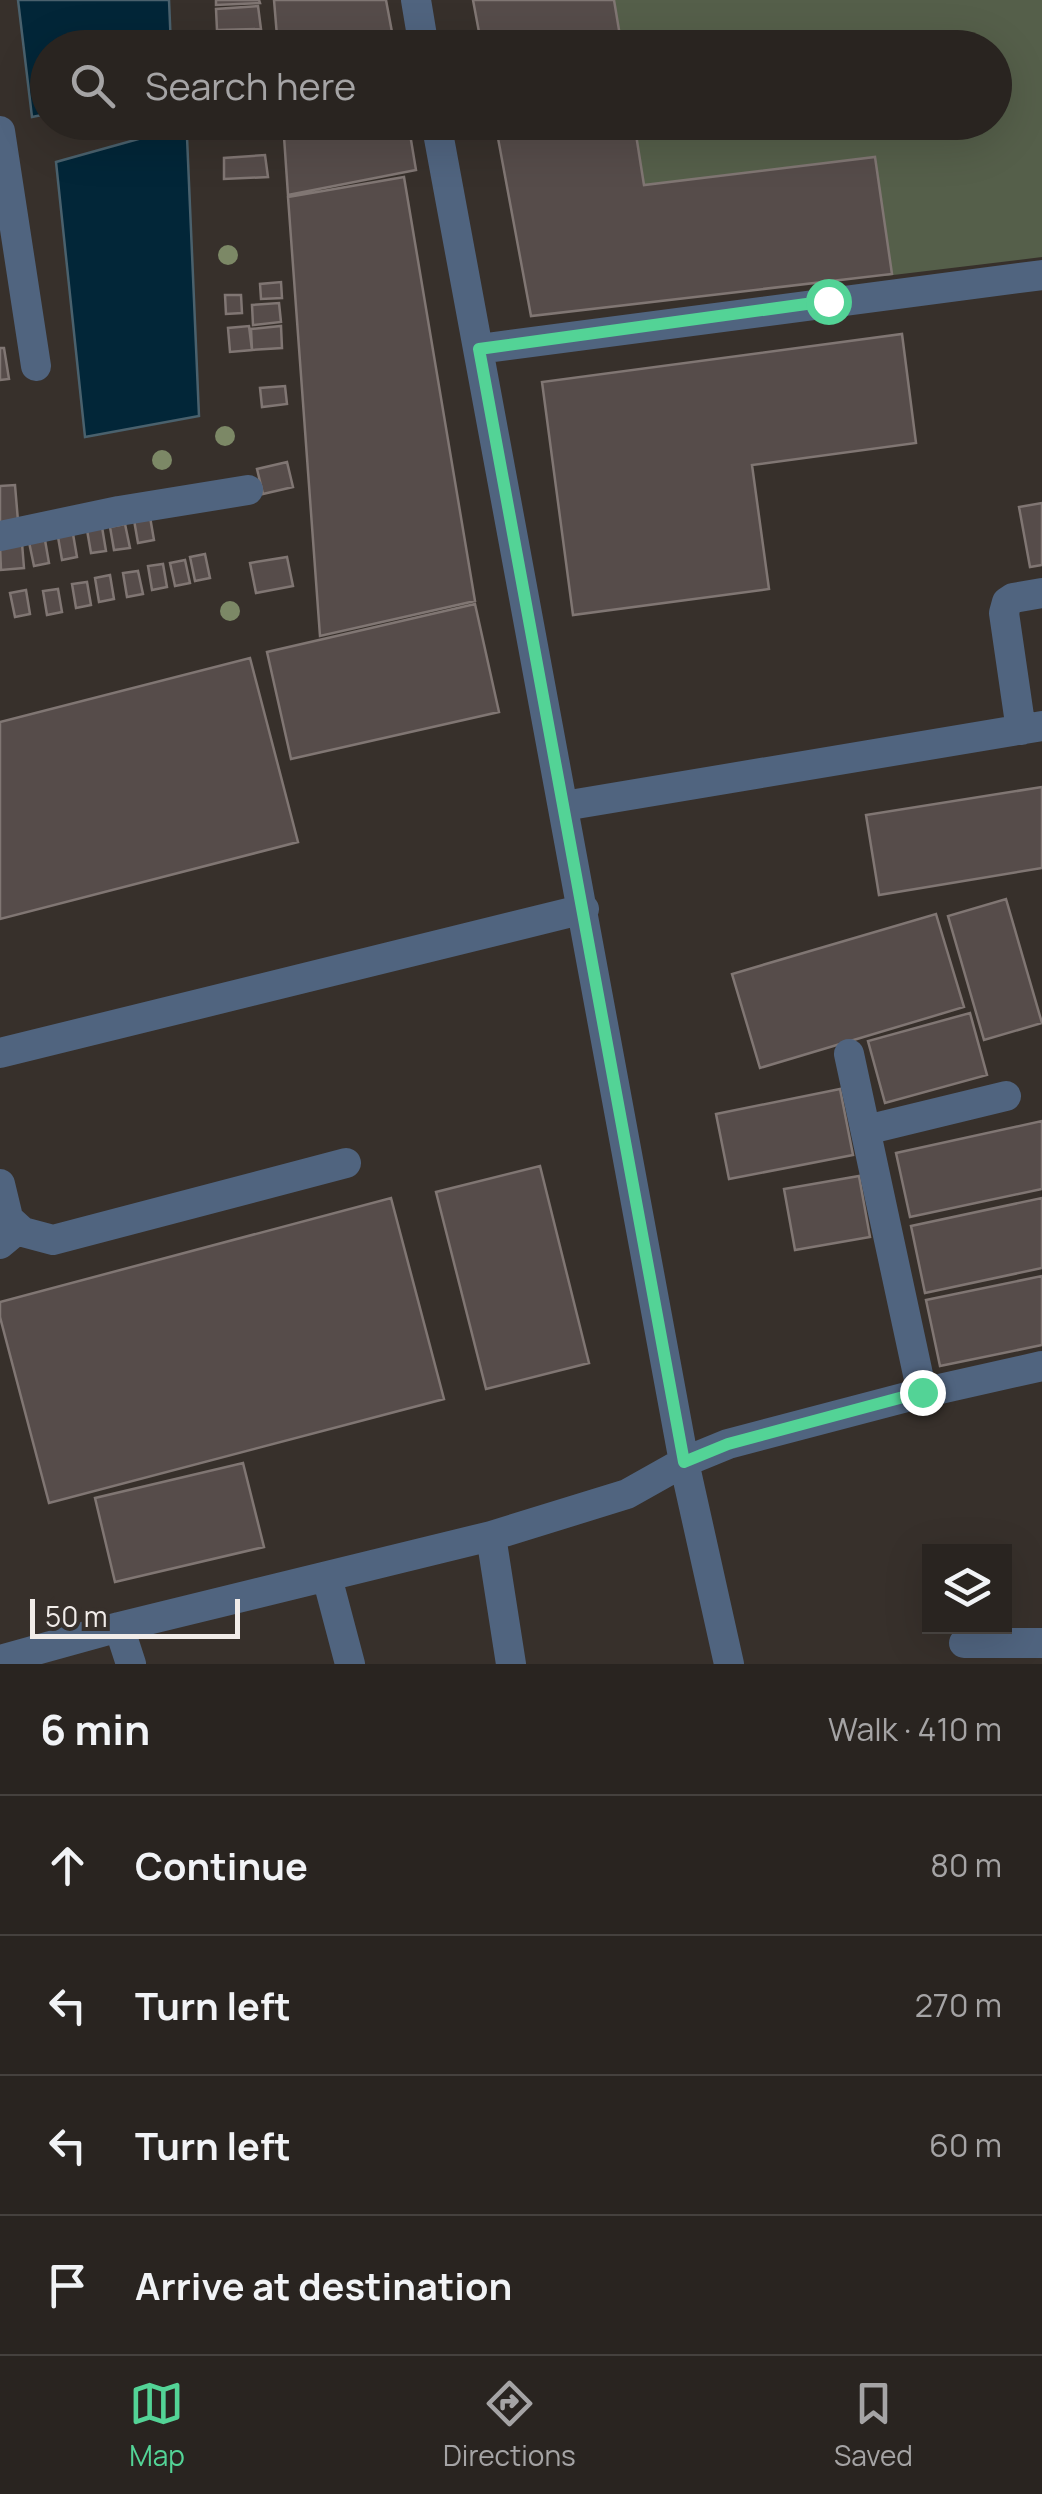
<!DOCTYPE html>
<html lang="en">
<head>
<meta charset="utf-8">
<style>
  :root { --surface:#292420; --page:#312c29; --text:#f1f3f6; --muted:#a5a4a5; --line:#45413e; --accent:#53d396 }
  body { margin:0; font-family:Manrope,sans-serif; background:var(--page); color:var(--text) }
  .controls { position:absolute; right:30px; bottom:30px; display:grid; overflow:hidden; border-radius:0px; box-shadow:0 10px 40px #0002 }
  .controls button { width:90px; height:90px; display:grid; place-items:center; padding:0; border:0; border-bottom:2px solid var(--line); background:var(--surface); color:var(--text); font:50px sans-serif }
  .scale { position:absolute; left:30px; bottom:25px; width:210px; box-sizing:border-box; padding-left:10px; border:5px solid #f1ece9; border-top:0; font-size:28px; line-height:35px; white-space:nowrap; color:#f1ece9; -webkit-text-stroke:8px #37302b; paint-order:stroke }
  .stop { position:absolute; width:30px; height:30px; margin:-22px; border:8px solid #53d396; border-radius:50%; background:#fff }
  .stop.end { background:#53d396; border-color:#fff; box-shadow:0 2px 10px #0008 }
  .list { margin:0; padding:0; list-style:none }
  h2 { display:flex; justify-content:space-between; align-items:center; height:130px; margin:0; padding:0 40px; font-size:42px }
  h2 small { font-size:32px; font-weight:400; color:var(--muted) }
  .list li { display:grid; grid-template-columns:65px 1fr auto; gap:30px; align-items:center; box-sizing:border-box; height:140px; padding:0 40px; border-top:2px solid var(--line) }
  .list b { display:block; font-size:38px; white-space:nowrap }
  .list em { font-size:32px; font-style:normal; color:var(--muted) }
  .icon { flex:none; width:55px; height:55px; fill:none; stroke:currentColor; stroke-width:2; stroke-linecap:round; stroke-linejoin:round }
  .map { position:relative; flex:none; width:1042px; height:1664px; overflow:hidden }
  .search { position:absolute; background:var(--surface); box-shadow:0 10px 40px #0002; left:30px; right:30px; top:30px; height:110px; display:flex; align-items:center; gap:25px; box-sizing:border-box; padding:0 35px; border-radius:55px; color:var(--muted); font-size:38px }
  .sheet { height:690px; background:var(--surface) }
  nav { display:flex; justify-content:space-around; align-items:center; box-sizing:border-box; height:140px; border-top:2px solid var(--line); background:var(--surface); font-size:28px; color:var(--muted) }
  nav a { display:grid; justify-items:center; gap:5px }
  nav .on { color:var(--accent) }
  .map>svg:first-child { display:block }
  .green { fill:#555f4a }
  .water { fill:#022638; stroke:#4a616d; stroke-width:2.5 }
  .building { fill:#564c4a; stroke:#807673; stroke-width:2.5 }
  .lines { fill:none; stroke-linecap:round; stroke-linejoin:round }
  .minor { stroke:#50647f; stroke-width:30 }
  .tree { fill:#7c8866 }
  .route { stroke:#53d396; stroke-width:12 }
</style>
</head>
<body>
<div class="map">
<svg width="1042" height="1664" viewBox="0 0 1042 1664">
  <rect width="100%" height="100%" fill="#37302b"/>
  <path class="green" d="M613 0H1042V257L885 276 872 168 638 196 629 123 994 122V48L619 47Z"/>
  <path class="water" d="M18 0H169L171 47 48 48 47 114 32 117Z
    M167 131 187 137 199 416 85 437 56 162Z"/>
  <path class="building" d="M216 0H259L260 3 216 5Z
    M274 0H386L395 48H278Z
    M473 0H614L622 48H482Z
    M258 6 261 29 217 30 216 9Z
    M264 33 265 48H222L221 36Z
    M222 122H265L266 131 223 133Z
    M283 122H408L416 170 288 195Z
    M495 122H634L644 185 875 157 892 274 531 316Z
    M265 155 268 177 224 179V158Z
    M404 177 475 601 320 636 288 197Z
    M281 282 282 298 261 299 260 284Z
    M225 295H241L242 313 226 314Z
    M279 303 281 322 253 325 252 305Z
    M249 326 252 350 230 352 228 328Z
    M281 326 282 348 252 350 251 329Z
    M902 334 916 443 752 465 769 589 573 615 542 382Z
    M0 348H4L9 379 0 380Z
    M285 386 287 404 262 407 260 388Z
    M287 462 293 487 263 494 257 469Z
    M15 485 18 521 0 523V486Z
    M1042 503V565L1030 567 1019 507Z
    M150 517 154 540 138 543 134 520Z
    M125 524 130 548 114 550 110 527Z
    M102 527 106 551 91 553 87 530Z
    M73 534 77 557 62 560 58 537Z
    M45 540 49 563 34 566 29 542Z
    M22 543 24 568 1 570 0 546Z
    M205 554 210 578 195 581 190 557Z
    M287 557 293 586 256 593 250 563Z
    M185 560 190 583 175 586 170 563Z
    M163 564 167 587 152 590 148 566Z
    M138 571 143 594 127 597 123 573Z
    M110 575 114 599 99 602 95 578Z
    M87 582 91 605 76 608 72 584Z
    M58 589 62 612 47 615 43 591Z
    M26 590 30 614 15 617 10 593Z
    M475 604 499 712 291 759 267 652Z
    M250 658 298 842 0 919V722Z
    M1042 787V868L879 895 866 815Z
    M1006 899 1042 1023 984 1040 948 916Z
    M936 914 964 1007 760 1068 732 974Z
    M970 1013 987 1075 885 1103 868 1041Z
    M840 1089 853 1155 729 1179 716 1114Z
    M1042 1121V1189L910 1217 896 1153Z
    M540 1166 589 1363 486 1389 436 1192Z
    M859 1176 870 1237 795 1250 784 1189Z
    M391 1198 444 1399 49 1503 0 1317V1302Z
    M1042 1198V1268L925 1293 911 1226Z
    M1042 1276V1345L940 1366 926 1300Z
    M243 1463 264 1547 115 1582 95 1498Z"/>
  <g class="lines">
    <path class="minor" d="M416 0 424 48
      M436 122 684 1462 729 1664
      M0 131 36 366
      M479 349 1042 275
      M0 536 119 511 248 490
      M1021 730 1004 613 1007 602 1013 598 1042 593
      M564 806 1042 726
      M0 1053 584 909
      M849 1054 922 1393
      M866 1130 1006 1096
      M0 1184 12 1234 0 1244
      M12 1222 23 1232 53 1240 346 1163
      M491 1536 511 1664
      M327 1577 350 1664
      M119 1627 131 1664
      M964 1643H1042
      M0 1660 119 1627 491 1536 627 1494 684 1462 728 1444 922 1393 1042 1366"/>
  </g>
  <g class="tree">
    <circle cx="228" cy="255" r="10"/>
    <circle cx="225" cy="436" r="10"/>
    <circle cx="162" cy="460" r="10"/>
    <circle cx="230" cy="611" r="10"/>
  </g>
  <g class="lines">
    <path class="route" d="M828 301 479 349 684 1462 728 1444 922 1392"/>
  </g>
</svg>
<div class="controls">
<button><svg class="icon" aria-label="layers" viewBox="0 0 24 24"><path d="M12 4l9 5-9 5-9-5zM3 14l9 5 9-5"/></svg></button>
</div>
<div class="scale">50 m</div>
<div class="stop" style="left:828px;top:301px"></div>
<div class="stop end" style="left:922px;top:1392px"></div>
<div class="search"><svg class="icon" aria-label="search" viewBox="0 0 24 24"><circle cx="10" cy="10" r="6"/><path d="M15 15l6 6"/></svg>Search here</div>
</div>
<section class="sheet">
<h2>6 min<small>Walk · 410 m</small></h2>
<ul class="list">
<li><svg class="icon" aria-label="ahead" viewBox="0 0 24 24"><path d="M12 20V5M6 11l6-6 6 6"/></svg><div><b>Continue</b></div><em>80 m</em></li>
<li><svg class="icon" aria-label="left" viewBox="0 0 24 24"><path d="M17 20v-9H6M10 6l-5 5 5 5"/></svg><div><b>Turn left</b></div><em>270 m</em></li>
<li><svg class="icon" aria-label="left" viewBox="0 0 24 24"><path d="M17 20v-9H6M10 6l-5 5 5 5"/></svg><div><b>Turn left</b></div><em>60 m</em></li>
<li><svg class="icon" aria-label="arrive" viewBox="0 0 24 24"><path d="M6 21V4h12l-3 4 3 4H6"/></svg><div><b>Arrive at destination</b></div></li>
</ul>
</section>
<nav>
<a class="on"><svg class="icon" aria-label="map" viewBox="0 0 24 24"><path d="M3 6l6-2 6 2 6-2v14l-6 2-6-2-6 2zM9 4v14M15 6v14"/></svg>Map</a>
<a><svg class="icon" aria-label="directions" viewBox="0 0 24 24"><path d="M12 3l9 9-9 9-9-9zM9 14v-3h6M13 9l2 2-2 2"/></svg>Directions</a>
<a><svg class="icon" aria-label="saved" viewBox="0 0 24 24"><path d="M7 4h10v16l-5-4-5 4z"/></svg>Saved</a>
</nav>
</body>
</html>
